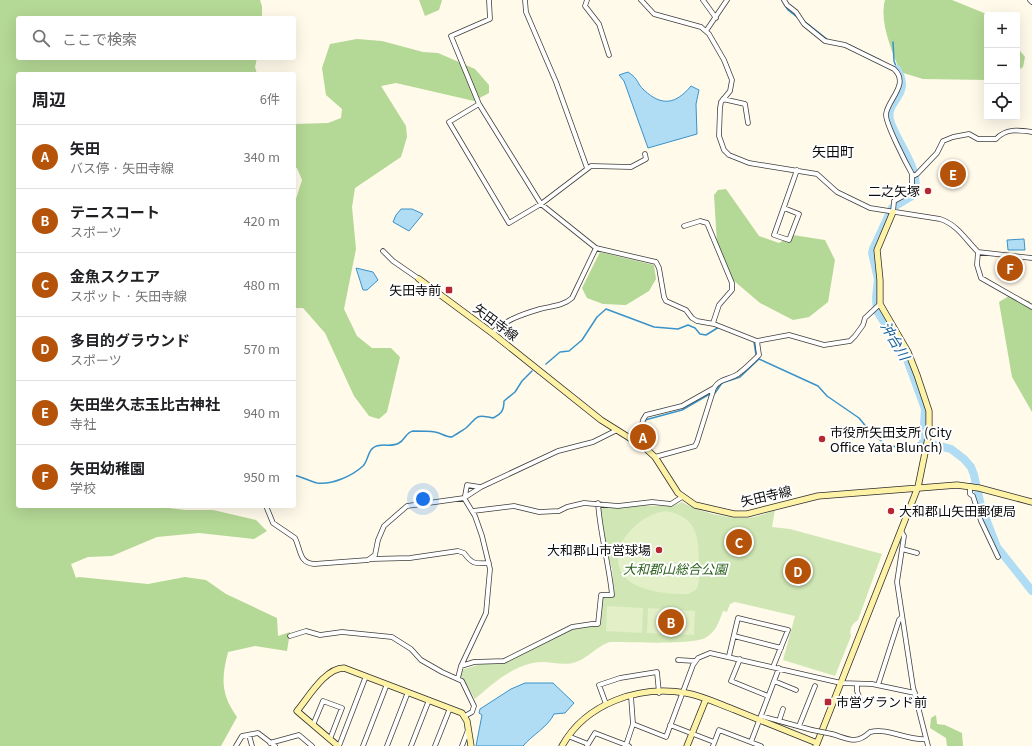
<!DOCTYPE html>
<html lang="ja">
<head>
<meta charset="utf-8">
<style>
  :root { --surface:#fff; --page:#f2f2f2; --text:#202124; --muted:#757577; --line:#e0e0e0; --accent:#b45309 }
  body { margin:0; font-family:Georgia,"Noto Sans JP",serif; background:var(--page); color:var(--text) }
  .controls { position:absolute; right:12px; top:12px; display:grid; overflow:hidden; border-radius:4px; box-shadow:0 4px 16px #0002 }
  .controls button { width:36px; height:36px; display:grid; place-items:center; padding:0; border:0; border-bottom:1px solid var(--line); background:var(--surface); color:var(--text); font:20px sans-serif }
  .you { position:absolute; left:423px; top:499px; width:14px; height:14px; margin:-10px; border:3px solid #fff; border-radius:50%; background:#1a73e8; box-shadow:0 0 0 6px #1a73e833 }
  .badge { display:grid; place-items:center; width:26px; height:26px; border-radius:50%; background:var(--accent); color:#fff; font-size:13px; font-weight:700 }
  .pin { position:absolute; translate:-50% -50%; border:2px solid #fff; box-shadow:0 1px 4px #0006 }
  .list { margin:0; padding:0; list-style:none }
  h2 { display:flex; justify-content:space-between; align-items:center; height:52px; margin:0; padding:0 16px; font-size:17px }
  h2 small { font-size:13px; font-weight:400; color:var(--muted) }
  .list li { display:grid; grid-template-columns:26px 1fr auto; gap:12px; align-items:center; box-sizing:border-box; height:64px; padding:0 16px; border-top:1px solid var(--line) }
  .list b { display:block; font-size:15px; white-space:nowrap }
  .list p { margin:0; font-size:13px; white-space:nowrap; color:var(--muted) }
  .list em { font-size:13px; font-style:normal; color:var(--muted) }
  .icon { flex:none; width:22px; height:22px; fill:none; stroke:currentColor; stroke-width:2; stroke-linecap:round; stroke-linejoin:round }
  .map { position:relative; flex:none; width:1032px; height:746px; overflow:hidden }
  .search { position:absolute; background:var(--surface); box-shadow:0 4px 16px #0002; left:16px; top:16px; width:280px; height:44px; display:flex; align-items:center; gap:10px; box-sizing:border-box; padding:0 14px; border-radius:4px; color:var(--muted); font-size:15px }
  .panel { position:absolute; background:var(--surface); box-shadow:0 4px 16px #0002; left:16px; top:72px; width:280px; height:436px; border-radius:4px }
  .map>svg:first-child { display:block }
  .green { fill:#d0e7b5 }
  .forest { fill:#b4d895 }
  .pitch { fill:#e2efc7 }
  .water { fill:#b0dcf4; stroke:#3993ca }
  .lines { fill:none; stroke-linecap:round; stroke-linejoin:round }
  .stream { stroke:#3993ca; stroke-width:1.5 }
  .river { stroke:#b0dcf4; stroke-width:8 }
  .street-casing { stroke:#3e3e3e; stroke-width:5.5 }
  .secondary-casing { stroke:#2d2d2d; stroke-width:7 }
  .street { stroke:#fff; stroke-width:4 }
  .secondary { stroke:#fdf2a6; stroke-width:5.5 }
  .street-bridge-casing { stroke:#3e3e3e; stroke-width:5.5; stroke-linecap:butt }
  .street-bridge { stroke:#fff; stroke-width:4 }
  .poi-dot { fill:#b72731; stroke:#fff; stroke-width:1.5 }
  .labels { text-anchor:middle; stroke-width:4; stroke-linejoin:round; paint-order:stroke }
  .poi-label { font-size:13px; fill:#0b0b0b; stroke:#fff; text-anchor:end }
  .street-label { font-size:13px; fill:#0b0b0b; stroke:#fff }
  .park-label { font-size:13px; font-style:italic; fill:#2d611e; stroke:#fff }
  .neighbourhood-label { font-size:14px; fill:#0b0b0b; stroke:#fff }
  .water-label { font-size:14px; font-style:italic; fill:#186399; stroke:#fff }
</style>
</head>
<body>
<div class="map">
<svg width="1032" height="746" viewBox="0 0 1032 746">
  <rect width="100%" height="100%" fill="#fffaea"/>
  <path class="green" d="M682 502C700 512 727 519 748 518 757 517 767 513 775 510L772 527 790 529 882 554 858 620C852 624 849 629 851 636L835 676 783 660 795 616 735 602 730 604 727 612 723 611C719 622 716 632 705 638 692 645 628 642 610 642 597 646 588 658 576 662 565 666 553 662 542 662 515 663 494 683 475 699L460 675 461 670 484 663 508 661 578 626 600 624 602 596 614 595 612 569 604 543 600 505 673 506Z"/>
  <path class="forest" d="M0 0H260L262 6V18H18V58H257L255 67 257 74H18V506H152L185 510H213L256 520 267 531 254 539 199 533 157 537 112 556 88 557 71 564 76 578 79 577 148 584 185 577 206 580 226 594 277 618 278 636 290 632 287 651 255 646 228 652C221 679 221 695 237 717L221 746H0Z
    M419 0H442L439 10 425 16Z
    M885 0H952L989 15H987V80L923 79 900 72C892 50 879 23 885 0Z
    M357 39 382 41 423 52 438 53 475 69 489 85V93L474 101 396 83 381 86 406 126 407 137 401 157 355 188 352 207 356 249 344 309 357 336 372 348H391L400 357 387 412 379 419 369 416 354 396 325 333 303 308H294V205L302 180 297 168 294 167V124L328 123 341 118 342 109 326 95 322 68 330 44Z
    M1017 47 1025 57 1023 67 1017 71Z
    M726 189 759 236 779 243 793 235 825 240 835 260 828 302 809 317 793 320 760 303 733 280 717 244 714 195 718 190Z
    M600 252 654 265 656 279 649 291 626 305 603 304 587 298 582 288Z
    M1009 296 1029 301 1032 305V412L1012 377 999 302Z
    M936 715 937 724 945 725 962 733 963 746H947L946 738 930 728 931 718Z"/>
  <path class="pitch" d="M666 511C705 518 698 549 699 580 698 588 696 591 688 594 672 595 638 591 627 579 601 552 637 514 666 511Z
    M607 606 643 608 642 633 606 631Z
    M648 608 695 611 694 635 647 633Z"/>
  <path class="water" d="M628 72C640 80 636 83 644 90 662 107 676 104 691 86L699 90 696 104 697 134 648 148 624 81 619 75Z
    M401 209H412L423 214 409 231 393 222 396 215Z
    M1024 239 1025 250H1008L1007 240Z
    M356 268 373 272 378 280 367 290H363Z
    M525 683H553L574 703 565 713 554 714C548 727 532 735 523 746H476L482 715 479 713 480 709 511 689Z"/>
  <g class="lines">
    <path class="stream" d="M782 0 788 10 797 17
      M804 21 828 40
      M893 42 894 61 897 69
      M849 45 880 60
      M754 342 756 355 759 359 818 386 827 396 859 418 873 435 887 445 902 448 923 442
      M546 364 560 352 569 351 582 340 597 317 606 309 654 327 678 329 688 325 695 328 700 334 706 335 719 327
      M645 420 682 410 708 395 715 393 722 383 740 377 759 359
      M294 475C302 477 310 481 317 483 332 485 352 476 363 466 368 461 368 451 373 448 380 442 391 448 399 443 405 440 406 432 413 431 419 431 429 431 435 432 441 433 446 437 452 437 456 434 462 431 466 428 478 417 475 414 493 418 501 414 504 411 504 401L515 392 522 381 532 371"/>
    <path class="river" d="M897 69C913 96 885 100 890 120 896 142 926 175 912 196L892 208 873 249 872 253 878 279 876 298 877 311 906 357 925 409 923 442 951 449 964 459 971 467 974 475 981 506 997 547 1032 591"/>
    <g class="street-casing">
      <path id="street" d="M489 0 490 19 451 36 479 104 541 204 596 248 572 298C563 306 552 306 540 309 523 314 505 320 492 333
        M525 0 526 12 556 82 587 168
        M587 0 585 6 599 24 609 55
        M641 0 654 14 701 27 709 34 724 60 732 80 730 91 721 102 720 108 719 136 724 150 729 155 749 163 817 174 837 192 870 208 940 219C958 225 965 239 978 252L1032 258
        M703 0 716 18
        M784 0 787 5 796 12 804 24 825 41 845 45 894 69C910 84 888 99 886 114 885 123 907 165 912 174V185L909 193 894 201 893 212
        M1030 0 1032 2
        M706 31 727 0
        M723 99 745 104 748 123
        M479 104 449 122 509 223 541 204 591 166 631 167 646 159 645 154
        M913 176 917 174 937 153 943 141 953 137 969 134 978 139H996C1006 128 1019 130 1032 132
        M784 208 799 214 789 240 774 235 797 170
        M684 226 700 221 707 223 732 283V290L719 305 713 323
        M596 248 656 262 659 268 664 297 666 301 686 310 692 318 697 321 714 324 757 341 789 335 824 345 850 341 855 336 863 325 865 318 880 304
        M383 251 393 261 419 279
        M978 252 977 265 981 278 1032 307
        M638 442 643 420 646 415 682 406 714 388
        M655 457 695 446 697 442 714 388C720 378 729 380 738 374 742 371 756 358 759 355L757 341
        M970 486V494L973 496 981 521 998 557
        M465 496 467 485 480 487
        M266 506 273 523 295 538C301 550 299 563 314 564L368 560 375 555 378 540 384 526 407 506 464 498 481 487 558 451 593 442 617 430
        M473 511 514 506 539 512 559 511 567 507 584 503 618 506 652 502 671 504 682 497
        M901 531 904 536 897 582 913 687 928 746
        M902 549 917 553
        M371 559 410 558 458 551 464 553C472 564 475 564 489 563
        M290 636 306 631 320 635 342 632 392 637 411 649 421 660 442 672 462 681 474 706 472 712 465 716
        M734 636 781 648
        M729 656 738 618 788 630 773 667
        M740 659 731 681 768 696
        M678 660 695 661
        M461 666 474 662 504 661 572 627 592 624H598L601 595H612C609 564 600 534 598 503
        M458 678 461 666 486 613 490 569 482 536 475 516 464 498
        M774 681 796 690
        M857 684V691L862 705
        M878 685 899 620 902 617
        M606 704 599 685 620 678 657 672 659 693
        M761 716 812 730
        M779 721 783 709
        M633 724 666 737 693 665 698 658 710 653 841 683 872 684 915 693
        M313 725 323 701 342 708 330 739
        M670 725 714 742
        M799 726 815 686
        M832 734C849 739 856 745 870 732 888 727 907 741 926 739
        M249 735 252 746
        M568 736 588 744
        M751 742 779 668
        M270 743 299 735 312 746
        M626 745 633 724 631 696
        M236 746 242 736 258 733 275 746
        M339 746 366 676
        M363 746 387 684
        M387 746 408 692
        M411 746 429 700
        M435 746 450 708
        M462 746 468 730
        M587 746 595 733 629 746
        M713 746 719 730 761 746"/>
    </g>
    <g class="secondary-casing">
      <path id="secondary" d="M419 279 492 333 601 420 644 447 655 457 678 493 695 505 734 514H747L818 496 957 485 979 488 1032 502
        M338 746 297 711C308 698 325 668 344 668L462 713 467 721 471 746
        M562 746C586 703 639 685 686 693 703 696 719 704 735 710 762 721 790 732 817 743
        M687 746 706 699
        M816 746 918 487 929 433V411L917 375 908 352 880 304V280L877 250 893 212"/>
    </g>
    <use href="#street" class="street"/>
    <use href="#secondary" class="secondary"/>
    <g class="street-bridge-casing">
      <path id="street-bridge" d="M812 730 832 734"/>
    </g>
    <use href="#street-bridge" class="street-bridge"/>
  </g>
  <g class="poi-dot">
    <circle cx="928" cy="191" r="4"/>
    <rect x="445" y="286" width="8" height="8" rx="2"/>
    <circle cx="822" cy="439" r="4"/>
    <circle cx="891" cy="511" r="4"/>
    <circle cx="659" cy="550" r="4"/>
    <rect x="824" y="698" width="8" height="8" rx="2"/>
  </g>
  <g class="labels">
    <g class="poi-label">
      <text x="920" y="196">二之矢塚</text>
      <text x="441" y="295">矢田寺前</text>
      <text x="830" y="437" text-anchor="start">市役所矢田支所 (City<tspan x="830" dy="15">Office Yata Blunch)</tspan></text>
      <text x="899" y="516" text-anchor="start">大和郡山矢田郵便局</text>
      <text x="651" y="555">大和郡山市営球場</text>
      <text x="836" y="707" text-anchor="start">市営グランド前</text>
    </g>
    <g class="street-label">
      <text transform="translate(496 322) rotate(37)" y="5">矢田寺線</text>
      <text transform="translate(766 496) rotate(-13)" y="5">矢田寺線</text>
    </g>
    <g class="park-label">
      <text x="675" y="574">大和郡山総合公園</text>
    </g>
    <g class="neighbourhood-label">
      <text x="833" y="157">矢田町</text>
    </g>
    <g class="water-label">
      <text transform="translate(895 341) rotate(59)" y="5">沖台川</text>
    </g>
  </g>
</svg>
<div class="controls">
<button>+</button>
<button>−</button>
<button><svg class="icon" aria-label="locate" viewBox="0 0 24 24"><circle cx="12" cy="12" r="6"/><path d="M12 2v4M12 18v4M2 12h4M18 12h4"/></svg></button>
</div>
<div class="you"></div>
<div class="pin badge" style="left:643px;top:437px">A</div>
<div class="pin badge" style="left:671px;top:622px">B</div>
<div class="pin badge" style="left:739px;top:542px">C</div>
<div class="pin badge" style="left:798px;top:571px">D</div>
<div class="pin badge" style="left:953px;top:174px">E</div>
<div class="pin badge" style="left:1010px;top:268px">F</div>
<div class="search"><svg class="icon" aria-label="search" viewBox="0 0 24 24"><circle cx="10" cy="10" r="6"/><path d="M15 15l6 6"/></svg>ここで検索</div>
<section class="panel">
<h2>周辺<small>6件</small></h2>
<ul class="list">
<li><span class="badge">A</span><div><b>矢田</b><p>バス停 · 矢田寺線</p></div><em>340 m</em></li>
<li><span class="badge">B</span><div><b>テニスコート</b><p>スポーツ</p></div><em>420 m</em></li>
<li><span class="badge">C</span><div><b>金魚スクエア</b><p>スポット · 矢田寺線</p></div><em>480 m</em></li>
<li><span class="badge">D</span><div><b>多目的グラウンド</b><p>スポーツ</p></div><em>570 m</em></li>
<li><span class="badge">E</span><div><b>矢田坐久志玉比古神社</b><p>寺社</p></div><em>940 m</em></li>
<li><span class="badge">F</span><div><b>矢田幼稚園</b><p>学校</p></div><em>950 m</em></li>
</ul>
</section>
</div>
</body>
</html>
